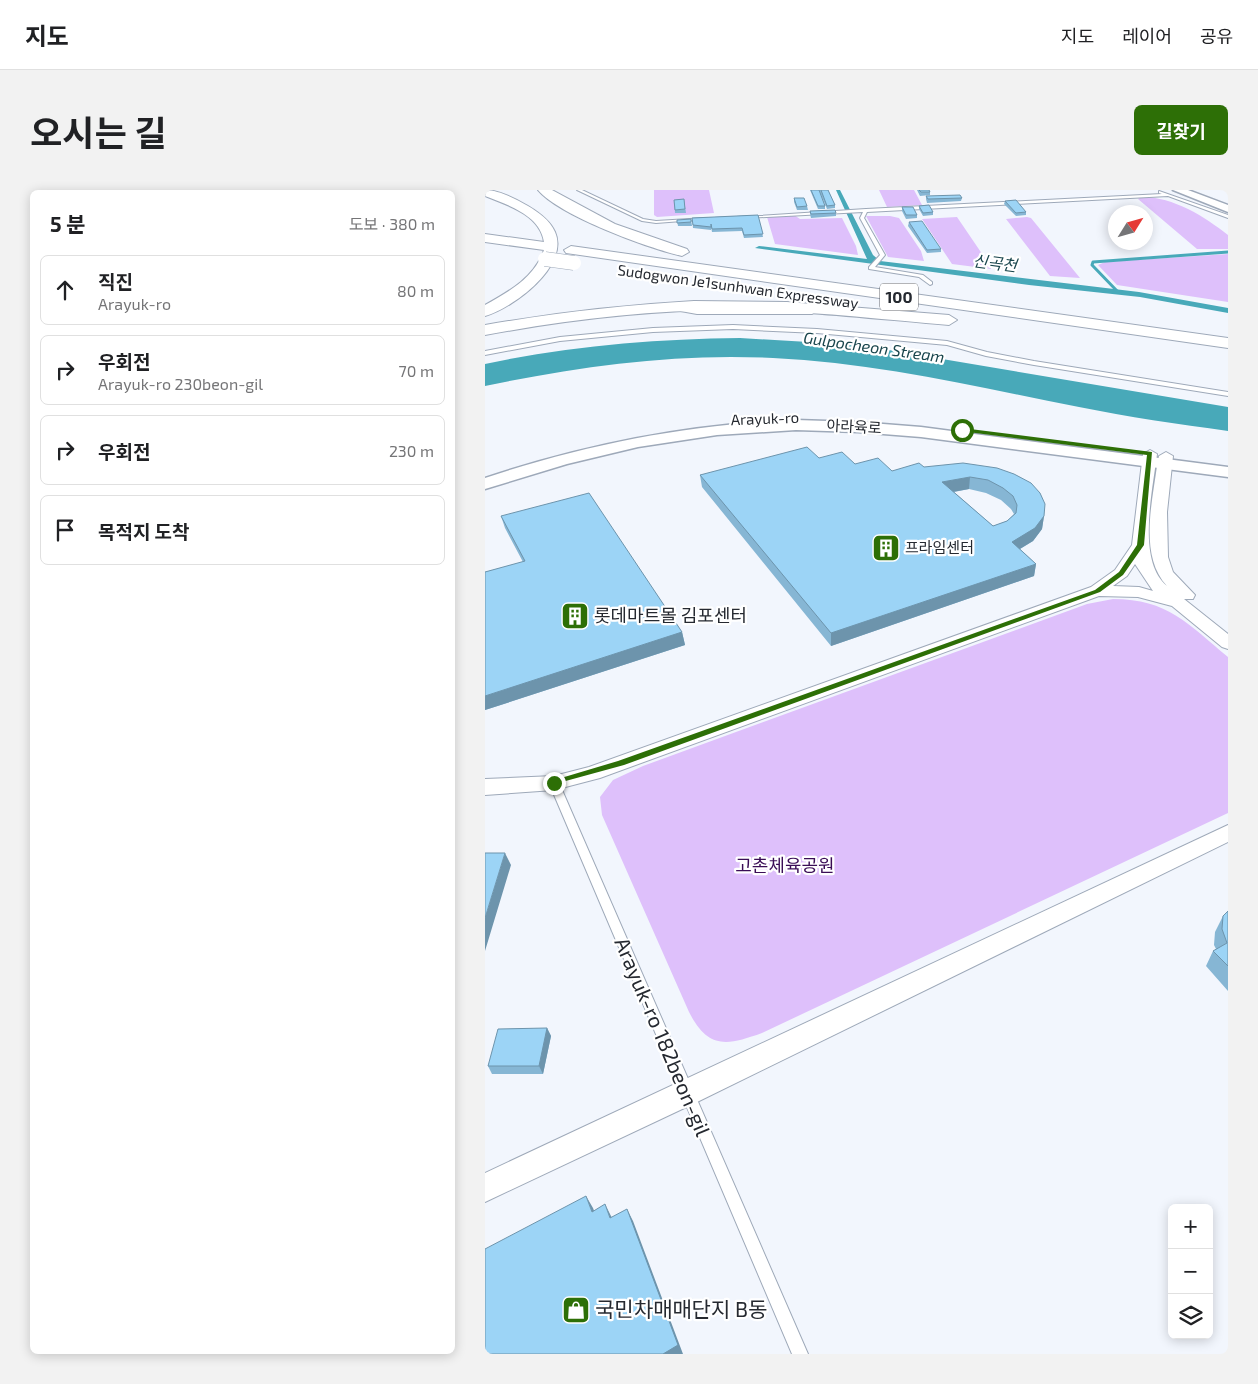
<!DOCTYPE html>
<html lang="ko">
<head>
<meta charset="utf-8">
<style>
  :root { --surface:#fff; --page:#f2f2f2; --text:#202124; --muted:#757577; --line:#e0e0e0; --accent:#2d6f06 }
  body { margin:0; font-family:"Exo 2","Noto Sans KR",sans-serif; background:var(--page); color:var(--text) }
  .controls { position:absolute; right:15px; bottom:15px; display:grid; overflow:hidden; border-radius:8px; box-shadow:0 2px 12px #0003 }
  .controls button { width:45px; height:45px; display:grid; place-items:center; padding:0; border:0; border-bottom:1px solid var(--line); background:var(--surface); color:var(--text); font:25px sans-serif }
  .compass { position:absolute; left:623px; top:15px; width:45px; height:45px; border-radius:50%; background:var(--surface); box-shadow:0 2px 12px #0003; rotate:53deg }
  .stop { position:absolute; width:15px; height:15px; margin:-11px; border:4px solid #2d6f06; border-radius:50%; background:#fff }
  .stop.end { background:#2d6f06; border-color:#fff; box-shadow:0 1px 5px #0008 }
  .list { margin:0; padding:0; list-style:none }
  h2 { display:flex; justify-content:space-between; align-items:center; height:65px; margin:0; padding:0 20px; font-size:21px }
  h2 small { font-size:16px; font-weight:400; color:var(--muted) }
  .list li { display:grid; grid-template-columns:32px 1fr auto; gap:15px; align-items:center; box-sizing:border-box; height:70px; margin:0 10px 10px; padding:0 10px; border:1px solid var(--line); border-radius:8px }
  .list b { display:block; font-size:19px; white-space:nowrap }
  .list p { margin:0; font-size:16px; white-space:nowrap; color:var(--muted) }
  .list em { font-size:16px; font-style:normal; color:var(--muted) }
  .icon { flex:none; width:28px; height:28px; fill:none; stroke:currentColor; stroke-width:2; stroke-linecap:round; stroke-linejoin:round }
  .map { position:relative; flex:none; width:743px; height:1164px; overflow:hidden; border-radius:8px }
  header { display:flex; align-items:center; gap:30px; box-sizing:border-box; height:70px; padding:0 25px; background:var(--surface); border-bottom:1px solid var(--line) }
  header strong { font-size:24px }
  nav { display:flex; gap:28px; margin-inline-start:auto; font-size:18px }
  .intro { display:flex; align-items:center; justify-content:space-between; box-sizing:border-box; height:120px; padding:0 30px }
  h1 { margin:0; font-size:35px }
  .button { padding:12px 22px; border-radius:8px; background:var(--accent); color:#fff; font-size:18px; font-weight:700 }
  main { display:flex; gap:30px; padding:0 30px }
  aside { flex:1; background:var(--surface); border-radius:8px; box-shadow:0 2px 12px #0003 }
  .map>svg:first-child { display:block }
  .green { fill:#dec0fb }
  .water { fill:#48a9b9 }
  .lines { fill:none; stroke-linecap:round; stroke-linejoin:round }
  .stream { stroke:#48a9b9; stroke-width:3 }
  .service-casing { stroke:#9ea9b9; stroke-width:2 }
  .minor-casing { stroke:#9ea9b9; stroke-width:2 }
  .tertiary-casing { stroke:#9ea9b9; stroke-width:3 }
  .motorway-casing { stroke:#9ea9b9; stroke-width:2 }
  .service { fill:#fff; fill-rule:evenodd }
  .minor { fill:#fff; fill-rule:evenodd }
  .tertiary { fill:#fff; fill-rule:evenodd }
  .motorway { fill:#fff; fill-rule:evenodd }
  .motorway-bridge-casing { stroke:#9ea9b9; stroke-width:15; stroke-linecap:butt }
  .motorway-bridge { stroke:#fff; stroke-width:14 }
  .wall { fill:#86b6d4; fill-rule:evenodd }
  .shaded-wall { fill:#6d94ac }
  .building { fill:#9cd4f6; stroke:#6d94ac; fill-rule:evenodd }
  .route { fill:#2d6f06 }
  .labels { text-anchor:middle; stroke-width:4.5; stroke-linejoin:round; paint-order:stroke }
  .far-street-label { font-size:15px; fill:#252930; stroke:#fff }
  .far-poi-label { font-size:15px; fill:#252930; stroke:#fff; text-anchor:start }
  .far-water-label { font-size:16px; font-style:italic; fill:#1a464d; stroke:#fff }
  .shield { fill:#fff; stroke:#66696e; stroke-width:1 }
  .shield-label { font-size:16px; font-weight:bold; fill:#252930 }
  .poi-label { font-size:18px; fill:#252930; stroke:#fff; text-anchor:start }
  .park-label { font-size:18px; fill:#3a0d56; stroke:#fff }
  .near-street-label { font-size:21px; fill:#252930; stroke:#fff }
  .near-poi-label { font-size:21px; fill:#252930; stroke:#fff; text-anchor:start }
</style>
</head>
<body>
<header>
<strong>지도</strong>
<nav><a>지도</a><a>레이어</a><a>공유</a></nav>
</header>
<div class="intro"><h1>오시는 길</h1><a class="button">길찾기</a></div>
<main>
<aside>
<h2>5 분<small>도보 · 380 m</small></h2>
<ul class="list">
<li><svg class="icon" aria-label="ahead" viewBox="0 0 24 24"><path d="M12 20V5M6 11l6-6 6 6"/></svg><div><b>직진</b><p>Arayuk-ro</p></div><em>80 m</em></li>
<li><svg class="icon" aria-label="right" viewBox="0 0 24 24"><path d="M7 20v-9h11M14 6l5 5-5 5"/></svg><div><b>우회전</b><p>Arayuk-ro 230beon-gil</p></div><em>70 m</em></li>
<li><svg class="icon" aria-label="right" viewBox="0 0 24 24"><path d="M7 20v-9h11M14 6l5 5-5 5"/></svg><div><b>우회전</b></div><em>230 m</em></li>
<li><svg class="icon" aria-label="arrive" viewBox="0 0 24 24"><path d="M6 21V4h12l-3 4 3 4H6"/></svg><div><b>목적지 도착</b></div></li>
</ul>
</aside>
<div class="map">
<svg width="743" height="1164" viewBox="0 0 743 1164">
  <rect width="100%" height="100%" fill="#f2f6fd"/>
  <path class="green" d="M169 0H224L229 23 172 27 169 25Z
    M394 0H429L437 15 402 17Z
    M655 7C687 6 719 26 743 45V59H712L653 9Z
    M309 25 315 29 357 28 371 56 373 65 290 54 282 27Z
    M381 26H405L414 28 436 61 439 71 403 67Z
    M472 27 506 77V79L467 74 437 29Z
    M542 27 546 28 595 88 565 86 521 29Z
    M743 64V112L632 95 613 75 620 72Z
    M628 409C683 409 703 434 743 467V623L277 843C241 856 223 859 204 822L117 625 115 607 128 590 158 576 602 414Z"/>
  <path class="water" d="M351 0H355L388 65 395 71 654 102 743 118V123L655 107 544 95 270 58 274 56 382 69Z
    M255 148 374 155 743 217V241C693 234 643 227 594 217 493 197 392 173 288 168 191 163 95 176 0 196V174C84 156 169 149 255 148Z"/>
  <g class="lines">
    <path class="stream" d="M633 102 607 75 608 72 743 62"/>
    <g class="service-casing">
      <path id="service" d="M92 0H97L158 29 171 31 221 28 223 29 171 33 157 31Z
        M674 1 743 25V28L683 6 382 22 379 28 400 65 390 77 438 85 447 92V94L445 95 434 87 384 79V77L395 65 375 28 378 22 261 28 259 27 381 19 677 4 674 3Z
        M192 117 212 120H327L330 122 327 124H212L190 120 189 119Z
        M248 135 332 139 462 151 502 162 549 171 743 202V206L549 175 501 166 462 155 332 143 248 139 168 142 75 151 0 165V161L75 147 168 138Z
        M69 589 74 593 323 1164H307L64 593Z"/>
    </g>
    <g class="minor-casing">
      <path id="minor" d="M665 260 672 264C668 299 651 371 682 396 654 366 667 313 672 276L674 266 681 262 688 266 682 322 683 367 688 382 710 405 708 409H699L743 444V459L737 457 687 416 653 407 614 406 115 588 69 600 0 605V589L69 586 104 577 606 397 630 380 647 355 658 264ZM650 374 668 401 654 397 628 396 642 386Z
        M743 635V652L210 913 0 1012V983Z"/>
    </g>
    <g class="tertiary-casing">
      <path id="tertiary" d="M688 0H703L743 15V22Z
        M311 230 373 232 436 237 743 277V287L436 247 373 242 311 240 232 245 153 257 82 274 0 299V288C102 254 204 234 311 230Z"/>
    </g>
    <g class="motorway-casing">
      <path id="motorway" d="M0 0C14 0 31 9 43 16 53 22 65 30 70 42 85 76 28 118 0 126V115C25 101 49 88 59 60L0 52V44L59 52C55 25 23 15 0 6Z
        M53 0H67L130 34 202 59 204 62 197 66C163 58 75 26 53 0Z
        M86 56 743 148V158L81 63 79 60Z
        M209 111 302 112 464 125 472 130 464 135C391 129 318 120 245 120 162 120 81 130 0 145V135C69 123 139 115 209 111Z"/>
    </g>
    <use href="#service" class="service"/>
    <use href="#minor" class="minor"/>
    <use href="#tertiary" class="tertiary"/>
    <use href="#motorway" class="motorway"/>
    <g class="motorway-bridge-casing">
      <path id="motorway-bridge" d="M60 69 89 73"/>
    </g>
    <use href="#motorway-bridge" class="motorway-bridge"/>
  </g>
  <path class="wall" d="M325 0H334L340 16V19H333Z
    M334 0H343L350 15V18L342 19Z
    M432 0H444L445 2V5L435 6Z
    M441 6 477 8 476 11 442 13 441 9Z
    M309 8 322 16 323 20H312L309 12Z
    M199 9 201 23H190L189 10Z
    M520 11 541 22V25L531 26 519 14Z
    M434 16 448 22V25L438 26 434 19Z
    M417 17 432 25V28L421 29 417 21Z
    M325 21 351 23V26L326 28 325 24Z
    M273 25 278 47 259 48 257 41 227 42 226 37V40L208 38 207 28Z
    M206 29 207 36H193L192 30Z
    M424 32 456 59V62L442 63 423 36Z
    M334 268 407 281 439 277 512 278 559 326 557 339 548 351 535 359 551 374 549 386 346 456 217 297 215 285ZM484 299 501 303 516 310 526 319 529 324 522 331 508 336 469 302Z
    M16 326 197 442 200 455 0 520V382L38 372 20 338Z
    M743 721V801L721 776 728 761 731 759 729 755 730 742 738 726Z
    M62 838 66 846 58 884H7L3 876Z"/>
  <path class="shaded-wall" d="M485 287 484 299 456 304 457 292Z
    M559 326 557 339 548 351 525 365 527 352Z
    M551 374 549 386 346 456V443Z
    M197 442 200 455 0 520V506Z
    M20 663 26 675 0 761V728Z
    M62 838 66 846 58 884 54 876Z
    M101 1006 108 1018 114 1034 107 1022Z
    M120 1014 126 1026 132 1040 125 1028Z
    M142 1019 148 1031 198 1164H178Z"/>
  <path class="building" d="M326 0H334L340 16H333Z
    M336 0H343L350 15 342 16Z
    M434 0H444L445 2H436Z
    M475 5 477 8 443 9 441 6Z
    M309 8H319L322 16 312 17Z
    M199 9 200 19 190 20 189 10Z
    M531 10 541 22 531 23 520 11Z
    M444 15 448 22 438 23 434 16Z
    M417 17H428L432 25H421Z
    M350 20 351 23 326 24 325 21Z
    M273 25 278 44 259 45 257 38 227 39 226 34V37L208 35 207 28Z
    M206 29V32L192 33V30Z
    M437 31 456 59 442 60 424 32Z
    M322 257 334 268 357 262 370 274 393 268 407 281 434 273 439 277 478 273 512 278 529 284 546 293 555 303 560 314 559 326 550 338 527 352 551 374 346 443 215 285ZM485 287 503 290 518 298 528 306 532 315 531 323 522 331 508 336 457 292Z
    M104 303 197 442 0 506V382L40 371 16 326Z
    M0 663H20L0 728Z
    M743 721V776L728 761 742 753 737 739 738 726Z
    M62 838 54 876H3L13 839Z
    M101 1006 107 1022 120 1014 125 1028 142 1019 193 1155 178 1164H0V1059Z"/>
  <path class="route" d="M477 238 667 262 659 355 638 385 615 402 139 575 66 595V591L133 571 610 400 634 382 652 355 662 265 475 241Z"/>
  <defs>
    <g id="building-square" transform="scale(1.4375)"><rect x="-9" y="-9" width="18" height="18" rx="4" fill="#2d6f06" stroke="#fff"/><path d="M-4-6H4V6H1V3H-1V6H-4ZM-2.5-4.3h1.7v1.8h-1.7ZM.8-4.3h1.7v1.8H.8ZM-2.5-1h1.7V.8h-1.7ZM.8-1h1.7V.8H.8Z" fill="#fff"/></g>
    <g id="shop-square" transform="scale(1.4375)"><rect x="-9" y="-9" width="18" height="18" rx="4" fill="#2d6f06" stroke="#fff"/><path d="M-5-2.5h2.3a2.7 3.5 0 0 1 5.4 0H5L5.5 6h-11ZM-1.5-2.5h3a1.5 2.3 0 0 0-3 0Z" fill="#fff"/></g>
  </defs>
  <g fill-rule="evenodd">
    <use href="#building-square" x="401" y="358"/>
    <use href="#building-square" x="90" y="426"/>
    <use href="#shop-square" x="91" y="1120"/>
  </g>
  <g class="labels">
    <g class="far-street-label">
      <text transform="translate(253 97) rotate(8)" y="5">Sudogwon Je1sunhwan Expressway</text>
      <text transform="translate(280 229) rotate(-2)" y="5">Arayuk-ro</text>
      <text transform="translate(369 237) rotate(3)" y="5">아라육로</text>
    </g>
    <g class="far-poi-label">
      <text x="420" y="363">프라임센터</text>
    </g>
    <g class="far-water-label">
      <text transform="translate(510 73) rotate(7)" y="6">신곡천</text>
      <text transform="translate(389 157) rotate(8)" y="6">Gulpocheon Stream</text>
    </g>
    <rect class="shield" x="395" y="93.5" width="38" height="27" rx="4"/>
    <g class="shield-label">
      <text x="414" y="113">100</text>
    </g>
    <g class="poi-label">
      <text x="109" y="432">롯데마트몰 김포센터</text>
    </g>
    <g class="park-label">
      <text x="300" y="682">고촌체육공원</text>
    </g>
    <g class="near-street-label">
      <text transform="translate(177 847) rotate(67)" y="7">Arayuk-ro 182beon-gil</text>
    </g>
    <g class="near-poi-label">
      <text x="110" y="1127">국민차매매단지 B동</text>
    </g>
  </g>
</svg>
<div class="controls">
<button>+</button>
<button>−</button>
<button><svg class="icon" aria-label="layers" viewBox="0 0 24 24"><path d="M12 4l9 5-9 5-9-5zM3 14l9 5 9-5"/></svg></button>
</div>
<svg class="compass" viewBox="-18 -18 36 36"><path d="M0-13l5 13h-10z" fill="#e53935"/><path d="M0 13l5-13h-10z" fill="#757577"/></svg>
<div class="stop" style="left:477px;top:240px"></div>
<div class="stop end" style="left:69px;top:593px"></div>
</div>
</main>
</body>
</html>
